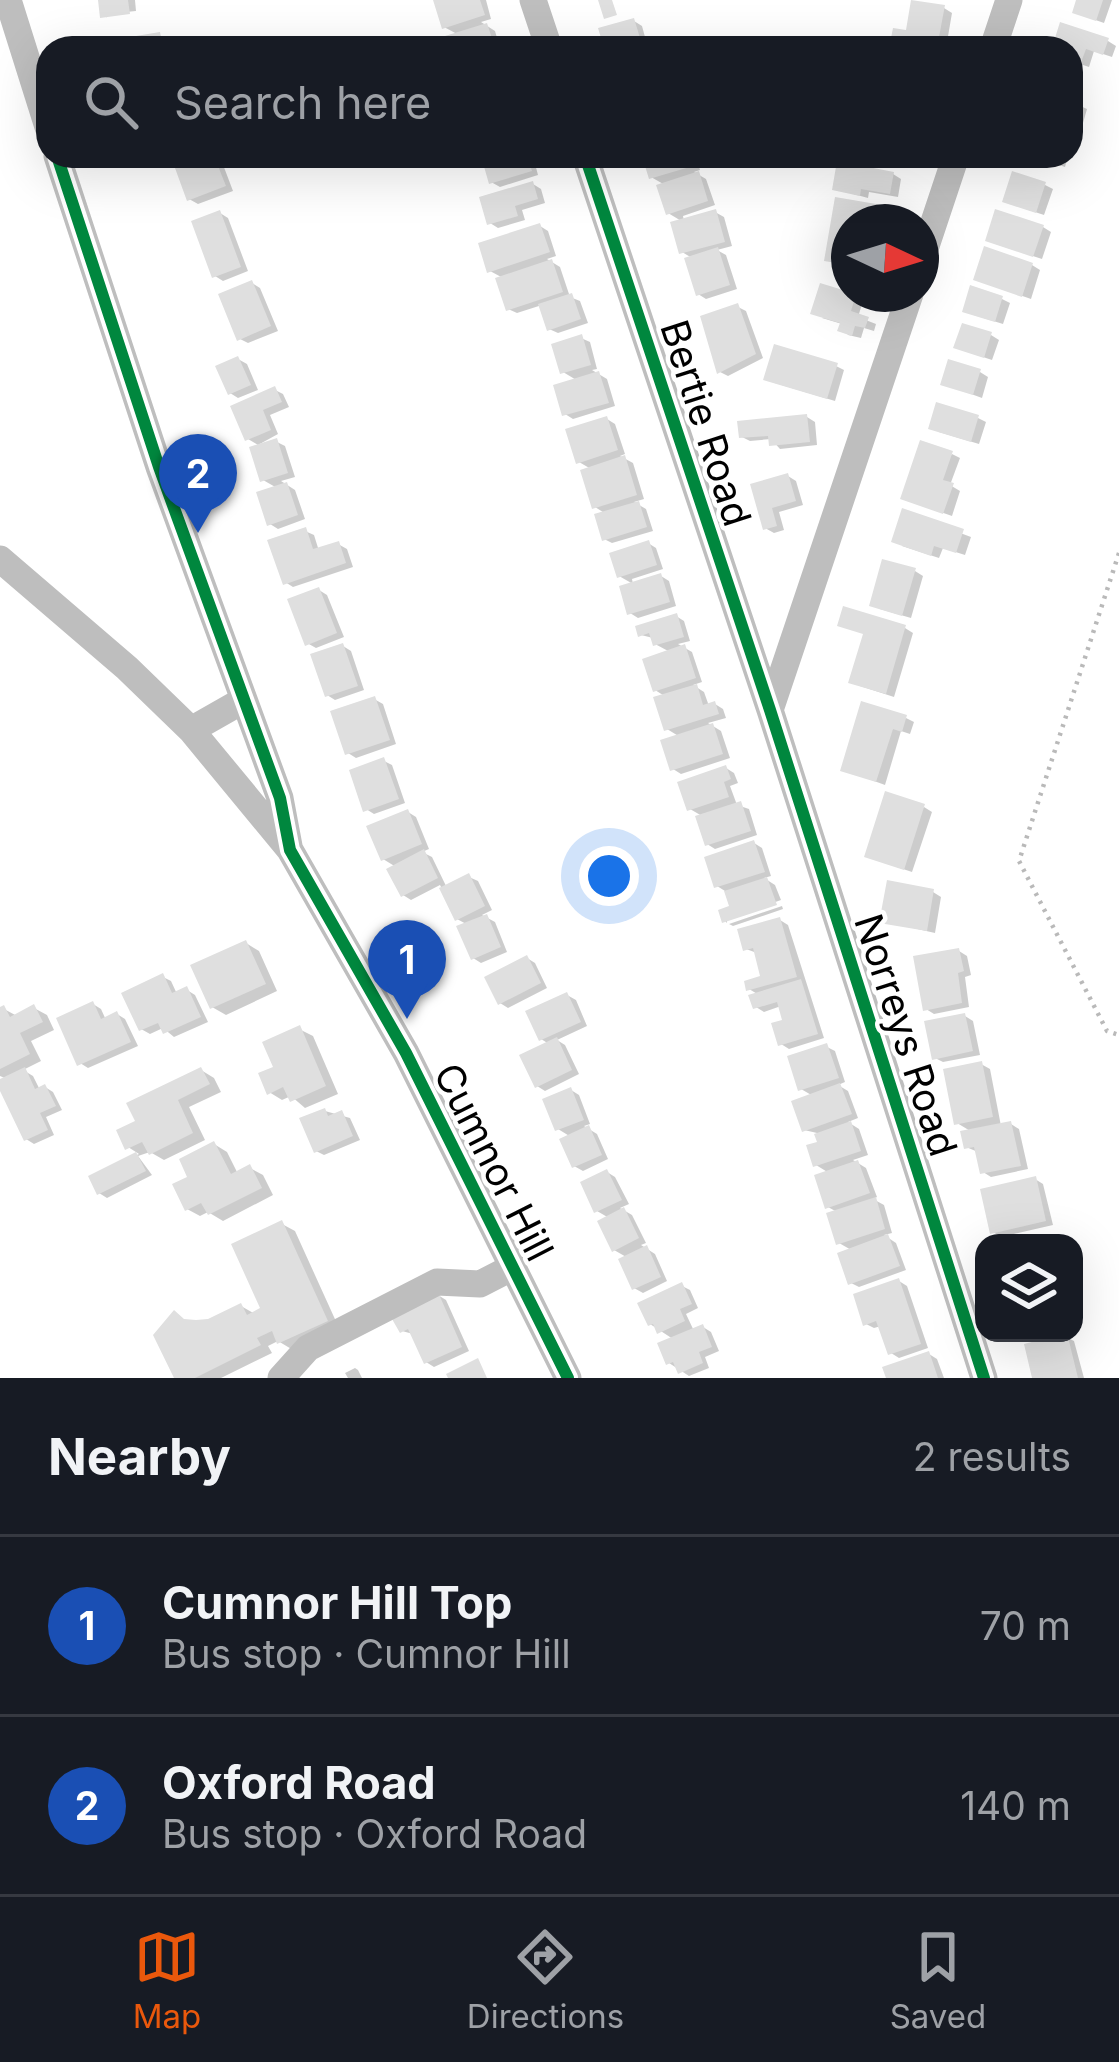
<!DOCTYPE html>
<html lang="en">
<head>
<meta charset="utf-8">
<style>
  :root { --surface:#171b24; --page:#242831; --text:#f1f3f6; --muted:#9ea1a6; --line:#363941; --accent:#ea580c }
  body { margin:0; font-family:Inter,sans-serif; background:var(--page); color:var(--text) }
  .controls { position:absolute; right:36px; bottom:36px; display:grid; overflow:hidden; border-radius:24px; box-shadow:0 12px 48px #0002 }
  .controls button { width:108px; height:108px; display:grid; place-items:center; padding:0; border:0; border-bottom:3px solid var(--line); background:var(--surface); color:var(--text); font:60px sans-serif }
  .compass { position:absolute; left:831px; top:204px; width:108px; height:108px; border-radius:50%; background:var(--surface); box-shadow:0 12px 48px #0002; rotate:94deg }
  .you { position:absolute; left:609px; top:876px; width:42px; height:42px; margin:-30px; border:9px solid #fff; border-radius:50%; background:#1a73e8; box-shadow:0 0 0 18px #1a73e833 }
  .badge { display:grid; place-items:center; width:78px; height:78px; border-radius:50%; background:var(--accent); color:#fff; font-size:39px; font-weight:700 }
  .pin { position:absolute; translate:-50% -99px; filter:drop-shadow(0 3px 6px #0008) }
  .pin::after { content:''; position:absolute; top:63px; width:42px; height:36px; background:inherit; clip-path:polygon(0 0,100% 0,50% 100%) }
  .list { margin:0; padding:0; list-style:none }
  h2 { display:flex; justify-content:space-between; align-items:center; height:156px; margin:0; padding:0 48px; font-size:51px }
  h2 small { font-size:39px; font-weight:400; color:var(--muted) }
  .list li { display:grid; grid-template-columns:78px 1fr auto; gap:36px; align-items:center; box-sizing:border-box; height:180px; padding:0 48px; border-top:3px solid var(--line) }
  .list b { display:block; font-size:45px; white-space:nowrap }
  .list p { margin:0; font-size:39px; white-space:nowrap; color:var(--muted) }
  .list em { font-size:39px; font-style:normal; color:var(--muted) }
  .icon { flex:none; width:66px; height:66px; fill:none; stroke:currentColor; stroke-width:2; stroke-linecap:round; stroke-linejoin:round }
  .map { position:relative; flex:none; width:1119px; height:1378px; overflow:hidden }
  .search { position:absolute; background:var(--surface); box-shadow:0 12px 48px #0002; left:36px; right:36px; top:36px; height:132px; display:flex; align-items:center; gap:30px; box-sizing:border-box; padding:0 42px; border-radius:36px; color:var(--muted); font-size:45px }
  .sheet { height:516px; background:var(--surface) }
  nav { display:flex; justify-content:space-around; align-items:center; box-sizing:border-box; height:168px; border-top:3px solid var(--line); background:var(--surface); font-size:33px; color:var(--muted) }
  nav a { display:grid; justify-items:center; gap:6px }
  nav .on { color:var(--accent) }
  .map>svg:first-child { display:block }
  .shadow { fill:#0003 }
  .building { fill:#dfdfdf }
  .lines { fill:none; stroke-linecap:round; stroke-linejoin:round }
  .path { stroke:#b9b9b9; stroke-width:4.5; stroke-dasharray:3 6; stroke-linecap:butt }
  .minor { stroke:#bebebe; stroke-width:27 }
  .cycleway-casing { stroke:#fff; stroke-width:20 }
  .cycleway { stroke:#00873e; stroke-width:12 }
  .labels { text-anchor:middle; stroke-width:9; stroke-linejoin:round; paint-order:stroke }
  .street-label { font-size:39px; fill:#000; stroke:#fff }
</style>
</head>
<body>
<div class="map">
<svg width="1119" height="1378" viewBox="0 0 1119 1378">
  <rect width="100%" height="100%" fill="#fff"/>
  <path class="shadow" d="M101 0H135L136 11 107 14V18Z
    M436 0H486L491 19 481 22 495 31 500 48H452L459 35 444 27Z
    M1079 0H1112L1104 23 1084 16Z
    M944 8 952 13 946 48H892Z
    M634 21 642 26 648 48H607Z
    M159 35 172 42 173 48H123Z
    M1108 41 1116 46 1112 57 1094 51 1089 67 1071 61V48H1065Z
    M1071 77 1082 82 1076 104 1087 109 1081 130 1071 128Z
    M484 156H533L538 175 500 187 491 182Z
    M645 156H696L700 170 694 172 706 179 715 205 683 216 684 221 715 212 724 217 732 246 717 250 726 255 737 289 706 299 698 294 692 258 682 252 683 222 668 213 665 185 651 177Z
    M843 156H906L905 162 880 158 878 165Z
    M1033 156H1068L1065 167Z
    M213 157 222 162 233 191 198 204 189 199Z
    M893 174 901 179 898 197 869 192 868 198 835 189Z
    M533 184 541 189 545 203 522 210 525 220 498 228 490 223Z
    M1045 185 1053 189 1044 215 1014 205Z
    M837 200 890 213 888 222H849V266L827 259Z
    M220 213 228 218 248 271 223 281 215 276Z
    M540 226 548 231 556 256 547 259 560 267 570 297 580 301 588 323 558 333 549 329 542 305 517 313 508 309 503 278 490 271Z
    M1043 227 1051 232 1042 259 996 244Z
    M1032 265 1040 270 1031 299 985 283Z
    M252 283 260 288 278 331 248 343 240 339Z
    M855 297 863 301 858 317 876 324 874 331 864 328 861 338 848 335 842 324 822 318Z
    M1002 299 1010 303 1003 324 974 315Z
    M738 307 746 311 763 358 728 376 720 372Z
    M991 335 999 340 992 360 965 351Z
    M581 338 590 342 597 369 592 370 607 379 615 406 573 419 565 414 578 381 563 372Z
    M238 359 247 364 258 390 238 398 230 393Z
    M836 366 844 370 835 401 775 383Z
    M980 372 988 377 982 398 944 384Z
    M275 390 283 394 289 407 270 415 278 434 258 445 248 439 234 408Z
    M807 417 815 422 817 445 780 449 771 439 750 441 742 437Z
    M978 418 986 422 979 444 939 432Z
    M607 419 615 424 625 454 620 456 633 463 644 499 634 502 646 509 653 531 612 543 604 539 606 514 595 507 591 469 579 462Z
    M277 442 285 446 295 477 281 481 295 490 305 519 278 529 270 524 277 488 263 480Z
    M952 454 960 458 950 485 960 491 952 516 912 502Z
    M788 476 796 481 803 505 779 512 784 530 774 533 765 528 753 486Z
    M904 512 971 537 965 555 943 548 939 558 902 546Z
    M305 531 314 535 319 551 338 544 347 549 353 567 293 587 285 582Z
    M648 543 656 548 663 569 632 579 633 584 619 576Z
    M915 571 923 576 911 618 880 609Z
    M661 576 669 581 676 606 638 618 630 613Z
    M319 590 327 595 344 637 316 648 307 643Z
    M676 616 684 621 690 641 678 644 692 652 702 682 693 685 704 692 709 706 715 704 723 709 726 718 708 723 721 731 730 758 681 774 673 769 680 737 667 729 666 697 655 690 670 652 655 644 653 638 641 635Z
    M905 628 913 633 894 697 860 686 866 634Z
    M343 646 351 651 364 690 335 700 327 695Z
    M374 699 383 704 396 744 356 758 348 753Z
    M906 718 914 722 910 734 901 731 885 785 844 770Z
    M384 761 392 765 405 803 374 814 366 809Z
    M726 768 734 773 738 783 730 786 737 805 749 809 757 835 715 849 707 844 702 816 690 809Z
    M924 807 932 812 912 872 876 860Z
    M408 812 416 817 429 849 422 852 432 857 447 888 469 877 478 881 492 910 482 915 495 922 507 952 481 963 473 958 468 925 457 919 440 885 411 900 403 895 396 867 383 859Z
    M754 843 762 848 771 876 764 878 775 885 781 900 727 919V923L725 921 733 908 725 891 717 886Z
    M933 892 941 897 935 933 882 921Z
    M782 906 783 909 733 926 729 924Z
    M780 920 788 925 824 1038 789 1049 781 1044 786 1022 781 1006 764 1012 756 1007 759 995 749 989 764 978 757 953 746 949Z
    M246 943 259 951 277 991 226 1015 212 1007Z
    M959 951 967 956 971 975 965 977 969 1007 934 1014 926 1009Z
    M527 958 535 963 547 988 508 1008 500 1003Z
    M163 977 171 981 177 994 187 990 195 995 208 1022 174 1037 163 1028 150 1034 141 1029Z
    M567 995 576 1000 587 1026 557 1040 565 1045 579 1074 545 1091 537 1086 549 1044 541 1039Z
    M93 1004 101 1009 106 1020 117 1014 125 1019 138 1046 88 1068 80 1063Z
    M34 1008 47 1015 54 1030 31 1041 41 1061 23 1070 33 1076 40 1090 45 1087 53 1092 62 1110 46 1117 54 1135 34 1144 26 1139 0 1084 7 1079 0 1076V1011L4 1009 17 1016Z
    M965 1016 973 1021 980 1055 943 1062 935 1058Z
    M299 1029 313 1036 338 1094 305 1108 291 1096 282 1100 269 1092 277 1068Z
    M827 1047 835 1051 845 1082 838 1085 848 1091 858 1118 848 1122 859 1129 868 1155 853 1160 866 1168 877 1197 873 1199 884 1205 892 1233 884 1235 896 1243 906 1270 859 1287 851 1283 853 1251 839 1243 837 1212 828 1207 829 1173 816 1165 821 1144 817 1133 804 1130 813 1096 801 1089Z
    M981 1064 990 1069 1001 1126 1011 1124 1019 1129 1028 1169 991 1177 983 1172 978 1152 966 1147 972 1132 957 1123Z
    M201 1070 214 1078 221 1092 189 1107 205 1140 164 1160 150 1152 138 1156 152 1175 107 1198 99 1193 92 1177 139 1154 128 1147Z
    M571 1090 579 1095 590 1124 584 1126 597 1134 608 1159 583 1171 574 1166 571 1137 558 1129Z
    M325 1111 350 1118 360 1140 324 1155 316 1151Z
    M214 1144 227 1152 238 1174 250 1168 263 1175 273 1195 223 1221 208 1212 200 1216 187 1209 191 1178Z
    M607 1172 615 1177 629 1204 620 1208 632 1215 646 1243 641 1245 655 1254 667 1281 643 1293 634 1288 628 1258 614 1250 609 1218 597 1211Z
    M1035 1179 1043 1184 1053 1225 1001 1237 993 1232Z
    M282 1224 295 1231 339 1328 293 1350 278 1341 268 1346 272 1353 221 1378H178L157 1336 188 1322H209L241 1306 255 1314 264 1309Z
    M899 1281 907 1286 928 1348 899 1358 891 1353 881 1326 874 1328 866 1324Z
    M682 1286 690 1290 698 1308 686 1314 694 1331 703 1327 711 1332 719 1351 705 1357 709 1368 689 1376 669 1363 673 1339 650 1324Z
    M438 1295 446 1300 469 1351 434 1367 426 1362 413 1334 402 1331Z
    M1066 1337 1074 1341 1084 1378H1035L1028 1347Z
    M929 1354 937 1359 944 1378H889L886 1368Z
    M355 1368 358 1370 362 1378H348L345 1373Z"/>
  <path class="building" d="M98 0H128L130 14 100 18Z
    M433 0H480L485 15 442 29Z
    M598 0H612L617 15 604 19Z
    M911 0 945 5 937 48H889L893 28 906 30Z
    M1076 0H1103L1096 21 1072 13Z
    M634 18 643 48H604L598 28Z
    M1060 22 1109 38 1103 55 1086 49 1080 65 1071 61V48H1062L1064 41 1055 38Z
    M487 23 495 48H448L445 36Z
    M160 32 163 48H120L118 39Z
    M208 156H214L226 186 187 201 175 168Z
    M481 156H527L532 171 489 184Z
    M642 156H690L693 166 649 179Z
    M837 161 894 172 890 194 861 189 860 196 832 190Z
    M699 171 708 201 666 215 656 185Z
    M1012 171 1046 182 1036 213 1002 202Z
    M533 181 538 199 515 206 518 216 487 225 479 197Z
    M835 197 882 205 880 222H849V265L824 261Z
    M716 209 725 242 679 254 670 222Z
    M995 209 1044 225 1033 257 985 241Z
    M220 210 241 267 212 278 191 221Z
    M540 223 550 252 487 273 478 243Z
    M984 246 1033 263 1022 297 973 280Z
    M718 247 730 285 696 296 684 258Z
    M552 259 563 292 506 311 495 278Z
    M252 280 271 326 237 341 218 294Z
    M820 283 856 294 851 311 869 317 865 328 855 326 852 336 837 331 840 323 810 314Z
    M970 285 1003 296 995 322 962 312Z
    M572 293 581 319 547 331 538 304Z
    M738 303 756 354 717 374 700 316Z
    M962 323 992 332 984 358 953 348Z
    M582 334 591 365 560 374 551 344Z
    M774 344 838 363 827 399 763 380Z
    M238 356 251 385 228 395 215 366Z
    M948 359 981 369 973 395 940 385Z
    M599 371 609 403 562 416 553 385Z
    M275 386 282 402 263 410 271 430 245 441 230 406Z
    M936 402 979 415 971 442 928 429Z
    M807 414 810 442 769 446 768 436 739 438 737 421Z
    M607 416 618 450 576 464 565 429Z
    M277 438 288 473 260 482 249 447Z
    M920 440 953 451 943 480 954 483 943 514 900 499Z
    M625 455 637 495 592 509 580 470Z
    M788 473 796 501 772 508 777 526 763 530 750 484Z
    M287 482 298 515 267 526 256 492Z
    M639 501 647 527 602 541 594 514Z
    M902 508 964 529 956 553 934 546 931 556 891 542Z
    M306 527 313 549 339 541 346 563 283 585 267 540Z
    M649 540 657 565 617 578 609 553Z
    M882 559 916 568 902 616 869 606Z
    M661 573 670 602 627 615 619 586Z
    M319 587 337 633 305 646 287 599Z
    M843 606 906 625 886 694 848 683 863 634 837 626Z
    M677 613 684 637 653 646 649 633 638 637 635 626Z
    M343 643 358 686 325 697 310 654Z
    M685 644 696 678 653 692 642 659Z
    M697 684 703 705 715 701 719 714 664 731 653 697Z
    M375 696 390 740 345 755 330 711Z
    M861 701 907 715 902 732 893 729 876 782 840 771Z
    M713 723 723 754 670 771 660 740Z
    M384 757 399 799 363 812 349 770Z
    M726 765 731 779 724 782 729 797 687 811 677 782Z
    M885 791 925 804 904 870 864 857Z
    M741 801 751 831 705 846 695 816Z
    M408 809 422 844 381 861 366 826Z
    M754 840 765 872 714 888 704 857Z
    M424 849 438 878 401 897 386 869Z
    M469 873 485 906 455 921 439 888Z
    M767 877 777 905 722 923 718 910 729 906 724 891Z
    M887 880 934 889 927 931 879 923Z
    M487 914 501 947 471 960 456 926Z
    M780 917 797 977 746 991 744 981 760 976 753 948 743 951 737 929Z
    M246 940 266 984 210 1009 190 965Z
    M959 948 964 971 958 973 962 1003 923 1011 913 956Z
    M527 955 541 983 498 1005 484 977Z
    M163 973 172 993 187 986 201 1017 163 1034 158 1023 139 1031 121 993Z
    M801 979 818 1034 778 1046 771 1023 782 1020 777 1002 753 1009 748 995Z
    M567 992 581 1022 539 1041 525 1011Z
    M93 1001 101 1019 117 1011 131 1042 77 1066 56 1018Z
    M34 1004 43 1022 20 1033 30 1054 0 1069V1007L4 1005 10 1017Z
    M965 1013 973 1051 932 1060 924 1021Z
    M300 1025 326 1086 290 1102 283 1087 267 1095 258 1073 273 1067 262 1042Z
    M557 1037 572 1070 535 1088 519 1055Z
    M827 1043 839 1078 798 1091 787 1056Z
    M982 1061 993 1117 954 1125 943 1069Z
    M25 1067 35 1089 45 1084 56 1106 40 1113 48 1130 24 1141 0 1091V1079Z
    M201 1067 210 1084 178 1100 193 1133 149 1155 142 1142 125 1150 116 1130 135 1121 126 1103Z
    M840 1083 852 1114 802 1132 791 1101Z
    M571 1087 584 1120 555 1131 542 1099Z
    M325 1108 328 1116 342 1110 353 1136 314 1153 299 1118Z
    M851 1121 861 1151 813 1167 806 1145 817 1142 814 1134Z
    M1011 1121 1021 1166 980 1174 974 1147 964 1149 960 1131Z
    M589 1125 602 1155 572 1168 559 1139Z
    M214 1141 231 1174 250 1164 262 1188 208 1215 201 1203 185 1211 172 1184 187 1177 179 1159Z
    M136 1152 146 1171 97 1195 88 1176Z
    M858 1160 870 1193 825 1209 814 1175Z
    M607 1169 622 1200 594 1213 580 1182Z
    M1036 1176 1046 1221 990 1234 980 1189Z
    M876 1197 885 1229 836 1245 826 1213Z
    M624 1207 639 1238 612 1252 597 1221Z
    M282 1220 328 1321 277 1344 272 1331 257 1338 261 1345 195 1378H174L153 1335 174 1310 184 1319 196 1320 208 1319 241 1303 247 1315 260 1308 231 1244Z
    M888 1234 900 1266 848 1285 837 1253Z
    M647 1245 661 1277 632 1290 618 1259Z
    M899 1278 921 1344 888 1355 876 1321 863 1326 853 1294Z
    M682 1282 692 1304 680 1309 685 1321 657 1334 653 1324 648 1326 637 1303Z
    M438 1292 462 1347 424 1364 408 1329 400 1333 392 1319Z
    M703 1324 712 1347 699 1352 703 1363 678 1374 673 1362 666 1365 657 1343Z
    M1067 1333 1078 1378H1032L1024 1344Z
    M929 1351 938 1378H886L882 1367Z
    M478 1358 487 1378H448L446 1374Z"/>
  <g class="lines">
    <path class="path" d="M1119 553 1019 861 1107 1031 1119 1035"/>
    <path class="minor" d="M8 0 48 127
      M533 0 549 48
      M993 48 1009 0
      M57 156 159 467 280 798 289 846
      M585 156 770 710 984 1378
      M921 261 956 156
      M0 559 127 668 191 730 290 850 406 1053 568 1378
      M770 710 910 294
      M191 730 242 701
      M281 1378 308 1348 437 1282 480 1284 513 1267"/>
    <g class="cycleway-casing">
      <path id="cycleway" d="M57 156 159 467 280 798 290 850 406 1053 568 1378
        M585 156 770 710 984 1378"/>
    </g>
    <use href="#cycleway" class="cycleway"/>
  </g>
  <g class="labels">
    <g class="street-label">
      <text transform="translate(706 423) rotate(72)" y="14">Bertie Road</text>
      <text transform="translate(906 1035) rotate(72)" y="14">Norreys Road</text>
      <text transform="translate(494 1162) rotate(63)" y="14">Cumnor Hill</text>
    </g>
  </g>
</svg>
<div class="controls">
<button><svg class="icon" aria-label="layers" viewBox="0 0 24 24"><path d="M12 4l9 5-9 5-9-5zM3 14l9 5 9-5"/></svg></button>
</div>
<svg class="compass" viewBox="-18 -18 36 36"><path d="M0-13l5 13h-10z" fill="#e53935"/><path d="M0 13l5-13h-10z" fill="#9ea1a6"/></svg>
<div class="you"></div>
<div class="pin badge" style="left:407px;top:1019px;background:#1a4fb4">1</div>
<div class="pin badge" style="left:198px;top:533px;background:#1a4fb4">2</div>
<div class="search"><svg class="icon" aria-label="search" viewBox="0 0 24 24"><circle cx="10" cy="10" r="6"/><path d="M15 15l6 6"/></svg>Search here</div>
</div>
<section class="sheet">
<h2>Nearby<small>2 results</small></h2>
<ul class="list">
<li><span class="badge" style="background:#1a4fb4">1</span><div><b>Cumnor Hill Top</b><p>Bus stop · Cumnor Hill</p></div><em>70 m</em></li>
<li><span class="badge" style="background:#1a4fb4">2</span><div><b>Oxford Road</b><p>Bus stop · Oxford Road</p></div><em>140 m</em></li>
</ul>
</section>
<nav>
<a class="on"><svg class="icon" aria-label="map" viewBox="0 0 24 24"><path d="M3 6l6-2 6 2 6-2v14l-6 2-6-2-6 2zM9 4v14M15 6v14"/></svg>Map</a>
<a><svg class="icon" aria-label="directions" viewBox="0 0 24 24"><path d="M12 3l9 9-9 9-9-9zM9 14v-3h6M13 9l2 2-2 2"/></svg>Directions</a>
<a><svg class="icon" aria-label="saved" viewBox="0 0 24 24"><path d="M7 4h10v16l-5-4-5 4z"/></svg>Saved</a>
</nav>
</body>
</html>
